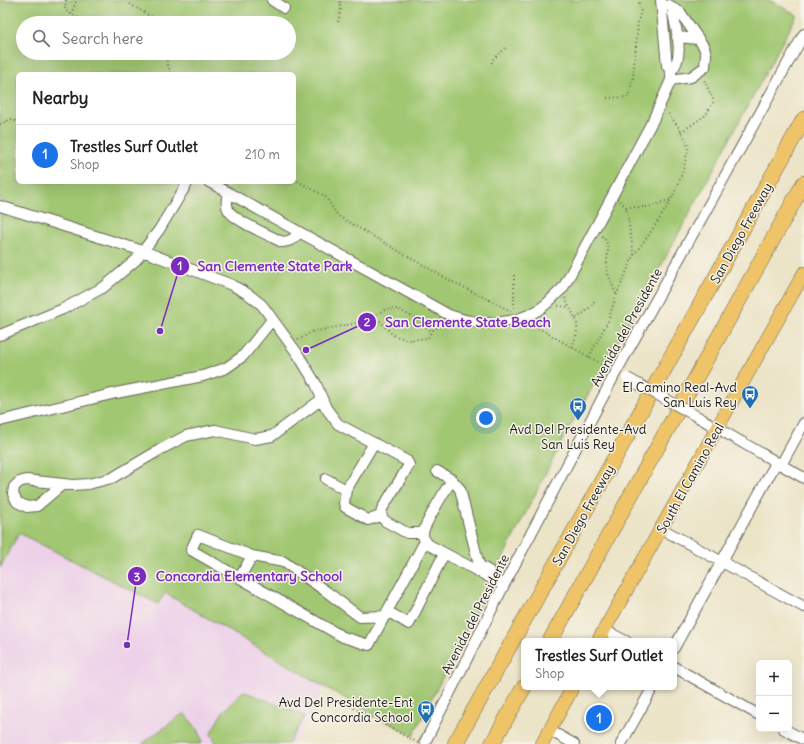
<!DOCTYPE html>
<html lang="en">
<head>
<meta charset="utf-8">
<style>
  :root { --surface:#fff; --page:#f6f6f6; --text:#222; --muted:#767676; --line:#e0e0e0; --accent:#1a73e8 }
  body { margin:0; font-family:Delius,sans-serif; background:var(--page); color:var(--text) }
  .controls { position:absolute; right:12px; bottom:12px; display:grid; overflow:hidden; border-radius:6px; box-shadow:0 4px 16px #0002 }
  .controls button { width:36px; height:36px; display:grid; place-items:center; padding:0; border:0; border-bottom:1px solid var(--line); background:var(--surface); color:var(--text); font:20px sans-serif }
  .you { position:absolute; left:486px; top:418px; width:14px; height:14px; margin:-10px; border:3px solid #fff; border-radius:50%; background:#1a73e8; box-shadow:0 0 0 6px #1a73e833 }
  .badge { display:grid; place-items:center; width:26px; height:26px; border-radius:50%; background:var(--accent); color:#fff; font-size:13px; font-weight:700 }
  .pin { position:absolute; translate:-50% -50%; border:2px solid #fff; box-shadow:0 1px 4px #0006 }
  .popup { position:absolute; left:521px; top:638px; width:156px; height:52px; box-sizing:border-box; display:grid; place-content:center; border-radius:6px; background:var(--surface); filter:drop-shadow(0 1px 3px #0005); font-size:13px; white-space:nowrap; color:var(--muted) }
  .popup b { font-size:15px; color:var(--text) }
  .popup::after { content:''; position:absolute; left:50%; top:100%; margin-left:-8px; border:8px solid transparent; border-top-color:var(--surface) }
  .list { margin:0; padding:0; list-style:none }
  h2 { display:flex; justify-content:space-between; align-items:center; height:52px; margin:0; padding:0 16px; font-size:17px }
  h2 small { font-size:13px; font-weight:400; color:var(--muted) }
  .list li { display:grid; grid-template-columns:26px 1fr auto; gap:12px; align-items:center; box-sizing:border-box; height:60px; padding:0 16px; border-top:1px solid var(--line) }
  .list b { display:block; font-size:15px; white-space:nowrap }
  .list p { margin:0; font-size:13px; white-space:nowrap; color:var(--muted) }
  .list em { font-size:13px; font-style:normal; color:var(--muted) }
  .icon { flex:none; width:22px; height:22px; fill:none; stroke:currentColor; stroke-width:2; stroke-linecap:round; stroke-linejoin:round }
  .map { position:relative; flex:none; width:804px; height:744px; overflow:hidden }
  .search { position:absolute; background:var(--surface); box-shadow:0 4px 16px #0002; left:16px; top:16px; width:280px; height:44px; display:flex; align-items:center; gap:10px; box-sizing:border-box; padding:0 14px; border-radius:22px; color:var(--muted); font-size:15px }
  .panel { position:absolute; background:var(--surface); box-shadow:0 4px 16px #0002; left:16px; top:72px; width:280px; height:112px; border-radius:6px }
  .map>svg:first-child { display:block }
  .built { fill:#edd1e9 }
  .green { fill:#a1c772; stroke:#5e7247; fill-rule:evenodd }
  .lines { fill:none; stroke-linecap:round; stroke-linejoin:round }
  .minor-casing { stroke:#656258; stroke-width:12 }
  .major-casing { stroke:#656258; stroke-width:14 }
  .highway-casing { stroke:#656258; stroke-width:16 }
  .path { stroke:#656258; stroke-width:2; stroke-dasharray:1 3; stroke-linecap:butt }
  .minor { stroke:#fff; stroke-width:10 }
  .major { stroke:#efc469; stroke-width:13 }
  .highway { stroke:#efc469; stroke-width:15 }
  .minor-bridge-casing { stroke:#656258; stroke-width:12; stroke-linecap:butt }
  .path-bridge { stroke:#656258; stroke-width:2; stroke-dasharray:1 3; stroke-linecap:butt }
  .minor-bridge { stroke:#fff; stroke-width:10 }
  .labels { text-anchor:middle; stroke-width:3; stroke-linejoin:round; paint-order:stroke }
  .street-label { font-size:13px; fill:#1c1c1c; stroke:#f7f3e8 }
  .poi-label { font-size:13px; fill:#1c1c1c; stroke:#f7f3e8; text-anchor:end }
  .leader { fill:none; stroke:#7b2cbf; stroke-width:1.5 }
  .callout-dot { fill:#7b2cbf; stroke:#f7f3e8; stroke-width:1.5 }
  .mark-label { font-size:12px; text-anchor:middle; font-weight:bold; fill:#fff }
  .callout-label { font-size:14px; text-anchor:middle; font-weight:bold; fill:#7b2cbf; stroke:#f7f3e8; stroke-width:3; stroke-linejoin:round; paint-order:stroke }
</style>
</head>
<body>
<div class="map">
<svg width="804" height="744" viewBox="0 0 804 744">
  <rect width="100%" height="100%" fill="#f7f3e8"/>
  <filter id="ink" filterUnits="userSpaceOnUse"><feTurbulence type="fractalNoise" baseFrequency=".025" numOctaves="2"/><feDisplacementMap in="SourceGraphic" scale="8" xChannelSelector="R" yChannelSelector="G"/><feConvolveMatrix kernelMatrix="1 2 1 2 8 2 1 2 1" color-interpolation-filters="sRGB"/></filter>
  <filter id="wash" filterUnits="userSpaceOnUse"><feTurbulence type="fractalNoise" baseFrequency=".012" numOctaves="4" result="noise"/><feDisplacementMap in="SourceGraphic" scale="16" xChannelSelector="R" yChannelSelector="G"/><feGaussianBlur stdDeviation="0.9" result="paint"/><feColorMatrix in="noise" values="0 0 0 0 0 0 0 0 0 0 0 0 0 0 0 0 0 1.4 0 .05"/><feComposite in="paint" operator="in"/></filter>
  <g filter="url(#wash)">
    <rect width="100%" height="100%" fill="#ece4c7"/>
    <path class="built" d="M18 533 158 604 164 593 325 687 294 744H0V568Z"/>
    <path class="green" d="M0 0H769L797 15 662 264 564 437 413 736 325 687 165 593 158 604 19 533 0 568ZM23 23H289V53H23ZM18 74H294V182H18Z
      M243 691 305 716 288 744H217L211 733 222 713Z
      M184 713 199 731 202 744H142Z"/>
  </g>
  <g filter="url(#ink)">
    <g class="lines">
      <g class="minor-casing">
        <path id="minor" d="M272 0 284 8
          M669 5 672 8C675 27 686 56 671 71
          M677 37 698 39
          M671 80 691 77 705 67 706 54 704 47 680 12 672 8
          M209 182 449 315C456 317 463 320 470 321 493 326 527 321 545 305 551 300 557 293 563 288L653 120 671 80V71L667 66 661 0
          M228 192C227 198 225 205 229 211 235 221 271 236 282 242 291 241 294 239 299 232
          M0 206 143 251 232 285 248 294 262 305 297 353 316 384 326 408 338 424 407 461 409 465 382 509 381 516
          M0 335 63 309 104 287 136 260 159 230 188 182
          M698 417 804 478
          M0 421 116 393 203 376 226 368 243 356 272 320
          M781 465 804 423
          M437 471 452 480 460 489 479 565 489 571
          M326 479 346 490 344 503 345 507 368 520 381 516
          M452 480C446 489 423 526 423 534 423 538 426 542 429 545L504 585
          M63 484 37 506 27 507 17 502 13 494 14 487 19 482 26 480 73 485 88 484 112 478 163 448 186 436 215 430 255 439 272 436 322 399
          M346 490 374 443
          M381 516 385 521 407 533H423
          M662 529 804 607
          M240 577 252 556
          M387 611 409 624 444 554
          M384 616 360 617 327 592 284 562 252 556 198 535 191 550 343 637 369 645 425 541
          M604 630 626 641
          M674 648 776 463
          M674 667 759 715
          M784 729 804 740
          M549 730 574 744
          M424 744 504 585 616 372 804 34
          M621 744 653 687"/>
      </g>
      <g class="major-casing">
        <path id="major" d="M598 641 804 273
          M542 744 573 687"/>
      </g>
      <g class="highway-casing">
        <path id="highway" d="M550 641 804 183
          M455 744 804 119
          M492 744 524 687"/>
      </g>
      <path class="path" d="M66 0 65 10 86 23
        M130 4 155 19 158 23
        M71 14 77 0
        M338 22 341 9 340 0
        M164 53 171 74
        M492 63V60L507 47
        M607 98 628 97 633 78 638 23 641 9 638 0
        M0 124 12 119 18 123
        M681 132 706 115 714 101 704 80
        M294 179 325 196 338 216 449 280 511 311
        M626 207H649L671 199
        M602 236C613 247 605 259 607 270 609 278 613 286 616 294
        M634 255C655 226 677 198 685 162 686 157 688 151 688 147 686 136 674 121 667 112
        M514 275V309
        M565 298C575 321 583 321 572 347
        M558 306 569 307
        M374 315 393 335 408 340 428 338 431 331
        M576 318C584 314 591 307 595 300
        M531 324 607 367
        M298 340 312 332 362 322 384 310 398 309 418 320 431 331 438 327 442 323
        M589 357 608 321 616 296 634 255 626 207 620 201"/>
      <use href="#minor" class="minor"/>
      <use href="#major" class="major"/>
      <use href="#highway" class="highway"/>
      <g class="minor-bridge-casing">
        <path id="minor-bridge" d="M627 378 698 417"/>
      </g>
      <path class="path-bridge" d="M350 706 420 744H424"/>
      <use href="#minor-bridge" class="minor-bridge"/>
    </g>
  </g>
  <defs>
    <g id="bus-pin" transform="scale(0.9)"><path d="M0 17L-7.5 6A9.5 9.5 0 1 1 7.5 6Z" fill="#1f6fb2" stroke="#f7f3e8"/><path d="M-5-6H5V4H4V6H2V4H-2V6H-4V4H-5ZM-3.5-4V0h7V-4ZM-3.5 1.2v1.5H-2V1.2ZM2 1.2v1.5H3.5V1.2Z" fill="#fff"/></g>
  </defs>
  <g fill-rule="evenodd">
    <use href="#bus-pin" x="750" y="394"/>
    <use href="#bus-pin" x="578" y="406"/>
    <use href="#bus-pin" x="426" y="709"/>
  </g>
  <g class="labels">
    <g class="street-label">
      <text transform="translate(741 233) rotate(-61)" y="5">San Diego Freeway</text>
      <text transform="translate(626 327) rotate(-61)" y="5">Avenida del Presidente</text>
      <text transform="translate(690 478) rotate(-61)" y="5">South El Camino Real</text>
      <text transform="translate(583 515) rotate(-61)" y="5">San Diego Freeway</text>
      <text transform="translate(475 614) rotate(-63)" y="5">Avenida del Presidente</text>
    </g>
    <g class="poi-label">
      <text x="737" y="392">El Camino Real-Avd<tspan x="737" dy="15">San Luis Rey</tspan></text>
      <text x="578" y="434" text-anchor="middle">Avd Del Presidente-Avd<tspan x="578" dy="15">San Luis Rey</tspan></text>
      <text x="413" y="707">Avd Del Presidente-Ent<tspan x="413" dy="15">Concordia School</tspan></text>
    </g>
  </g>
  <path class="leader" d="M160 331L180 266M306 350L367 322M127 645L137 576"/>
  <g class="callout-dot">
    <circle cx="160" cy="331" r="4"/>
    <circle cx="306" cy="350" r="4"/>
    <circle cx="127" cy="645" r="4"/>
    <circle cx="180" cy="266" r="10"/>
    <circle cx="367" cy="322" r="10"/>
    <circle cx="137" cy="576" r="10"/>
  </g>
  <g class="mark-label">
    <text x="180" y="270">1</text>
    <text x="367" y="326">2</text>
    <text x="137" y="581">3</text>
  </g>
  <g class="callout-label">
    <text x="275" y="271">San Clemente State Park</text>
    <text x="468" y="327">San Clemente State Beach</text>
    <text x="249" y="581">Concordia Elementary School</text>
  </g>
</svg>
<div class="controls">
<button>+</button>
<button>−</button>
</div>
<div class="you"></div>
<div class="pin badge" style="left:599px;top:718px">1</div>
<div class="popup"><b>Trestles Surf Outlet</b>Shop</div>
<div class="search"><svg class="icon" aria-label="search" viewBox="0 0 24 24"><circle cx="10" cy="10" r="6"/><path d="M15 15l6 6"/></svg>Search here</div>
<section class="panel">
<h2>Nearby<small></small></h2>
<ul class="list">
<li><span class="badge">1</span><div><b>Trestles Surf Outlet</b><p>Shop</p></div><em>210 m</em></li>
</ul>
</section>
</div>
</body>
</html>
